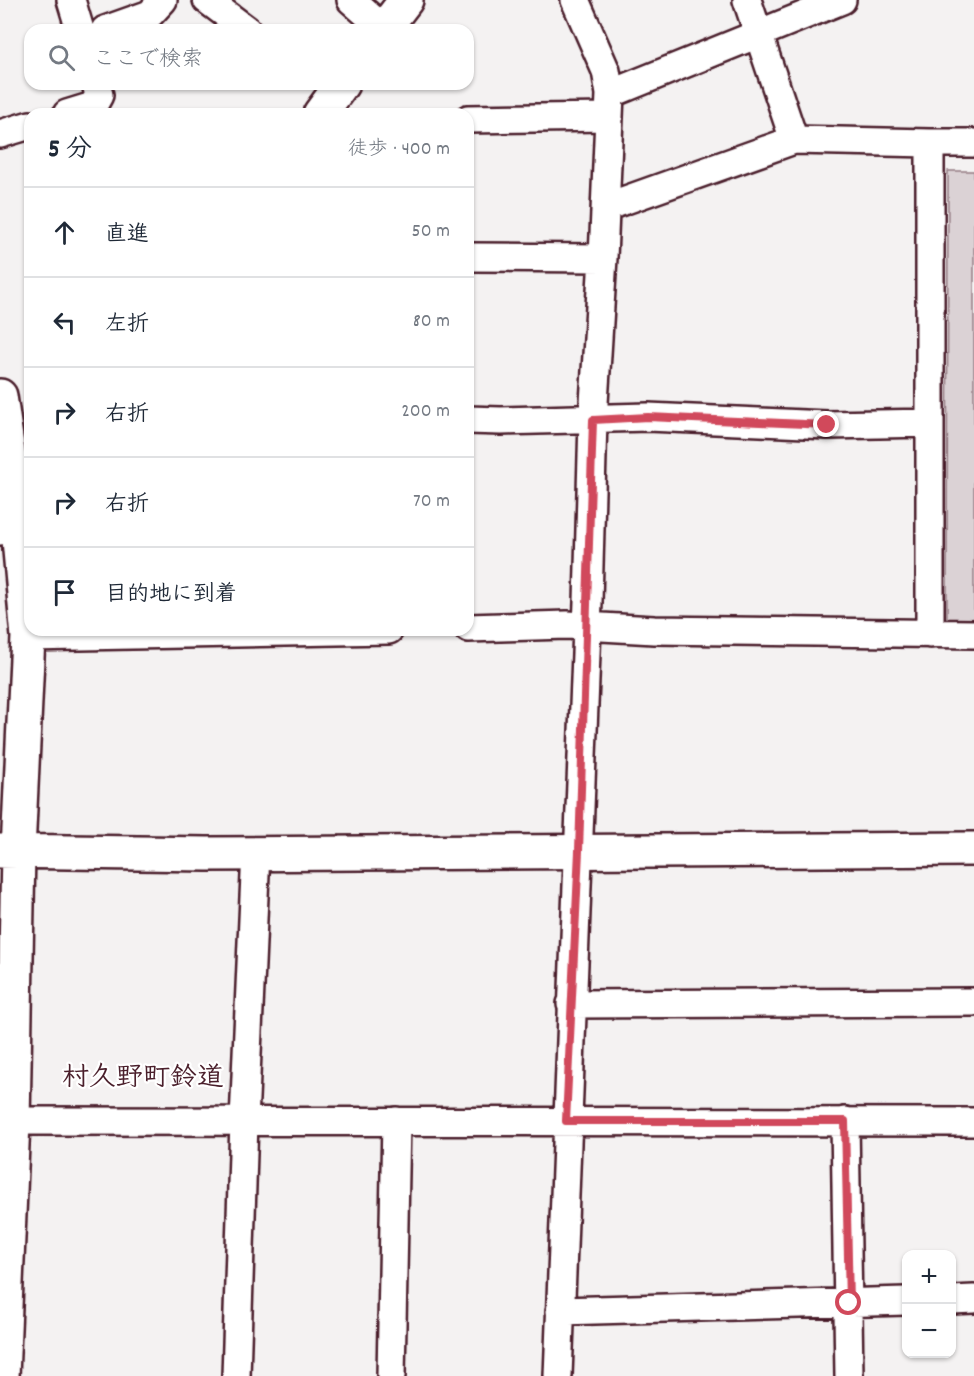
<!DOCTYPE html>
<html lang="ja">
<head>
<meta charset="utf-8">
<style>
  :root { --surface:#fff; --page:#f2f2f3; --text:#1f2937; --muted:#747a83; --line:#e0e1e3 }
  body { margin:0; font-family:Dekko,"Klee One",sans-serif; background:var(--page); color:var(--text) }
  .controls { position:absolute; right:18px; bottom:18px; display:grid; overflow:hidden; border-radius:12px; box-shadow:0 2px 4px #0004 }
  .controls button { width:54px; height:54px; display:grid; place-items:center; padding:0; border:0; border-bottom:2px solid var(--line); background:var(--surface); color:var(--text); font:30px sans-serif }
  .stop { position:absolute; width:18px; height:18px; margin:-14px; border:4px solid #d1495b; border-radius:50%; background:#fff }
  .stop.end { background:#d1495b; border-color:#fff; box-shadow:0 2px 6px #0008 }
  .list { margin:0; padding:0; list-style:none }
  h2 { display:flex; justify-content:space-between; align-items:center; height:78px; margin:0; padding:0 24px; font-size:26px }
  h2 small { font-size:20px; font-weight:400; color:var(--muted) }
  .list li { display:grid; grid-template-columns:39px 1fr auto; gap:18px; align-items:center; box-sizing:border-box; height:90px; padding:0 24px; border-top:2px solid var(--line) }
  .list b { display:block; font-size:22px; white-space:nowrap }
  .list em { font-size:20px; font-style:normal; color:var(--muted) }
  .icon { flex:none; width:33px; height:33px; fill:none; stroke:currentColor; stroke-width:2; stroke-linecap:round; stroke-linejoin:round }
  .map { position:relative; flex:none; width:974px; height:1376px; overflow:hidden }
  .search { position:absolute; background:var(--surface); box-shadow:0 2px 4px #0004; left:24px; top:24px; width:450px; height:66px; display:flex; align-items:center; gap:15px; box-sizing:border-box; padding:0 21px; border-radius:18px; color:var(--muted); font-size:22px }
  .panel { position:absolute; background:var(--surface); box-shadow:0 2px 4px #0004; left:24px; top:108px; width:450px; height:528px; border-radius:18px }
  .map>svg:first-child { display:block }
  .green { fill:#dbd2d5; stroke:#927880; stroke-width:1.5 }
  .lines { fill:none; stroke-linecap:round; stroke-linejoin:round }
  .minor-casing { stroke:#4a1f2b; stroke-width:32 }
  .tertiary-casing { stroke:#4a1f2b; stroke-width:38 }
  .secondary-casing { stroke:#4a1f2b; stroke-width:38 }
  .minor { stroke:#fff; stroke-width:27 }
  .tertiary { stroke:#fff; stroke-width:33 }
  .secondary { stroke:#fff; stroke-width:33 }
  .route { stroke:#d1495b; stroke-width:8 }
  .labels { text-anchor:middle; stroke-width:4.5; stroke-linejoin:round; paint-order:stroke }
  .quarter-label { font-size:27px; font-weight:bold; fill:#4a1f2b; stroke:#fff }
</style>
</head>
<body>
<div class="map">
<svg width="974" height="1376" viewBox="0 0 974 1376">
  <rect width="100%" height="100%" fill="#f4f2f2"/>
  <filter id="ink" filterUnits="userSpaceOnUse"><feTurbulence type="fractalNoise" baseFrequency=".0167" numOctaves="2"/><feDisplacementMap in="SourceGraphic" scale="12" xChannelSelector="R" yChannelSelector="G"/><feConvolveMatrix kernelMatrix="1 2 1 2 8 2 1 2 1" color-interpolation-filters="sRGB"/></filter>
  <g filter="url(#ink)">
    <path class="green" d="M948 171H974V625H947Z"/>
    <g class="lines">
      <g class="minor-casing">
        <path id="minor" d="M71 0 80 30
          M207 0 247 30
          M351 0 384 29
          M747 0 794 140
          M105 30 150 14 163 0
          M610 94 842 0
          M67 114 93 106 99 95 96 84
          M468 119 609 117
          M0 134 30 125
          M606 207 794 140 930 143
          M468 257 603 258
          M468 420 501 421 648 417 827 425 930 423
          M468 628 567 625 654 630 974 634
          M930 634V143H974
          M28 637 389 630
          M571 1004 974 1002
          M0 1121 974 1122
          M845 1121 849 1376
          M952 1300 974 1299
          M560 1311 906 1301
          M236 1376 244 1121 256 852
          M391 1376 396 1121
          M558 1376 588 602 593 419 603 258 610 94 606 71 575 0"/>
      </g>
      <g class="tertiary-casing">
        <path id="tertiary" d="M0 396 16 507 28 637 18 851 13 1122 2 1376
          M0 851 207 854 974 849"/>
      </g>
      <g class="secondary-casing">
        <path id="secondary" d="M383 30 406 0
          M320 114 342 84
          M0 528 30 489"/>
      </g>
      <use href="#minor" class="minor"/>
      <use href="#tertiary" class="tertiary"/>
      <use href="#secondary" class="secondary"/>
    </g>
  </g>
  <g class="lines" filter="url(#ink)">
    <path class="route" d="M827 425 648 417 593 420 579 851 566 1121H845L849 1303"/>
  </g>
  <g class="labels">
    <g class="quarter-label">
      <text x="143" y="1085">村久野町鈴道</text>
    </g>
  </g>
</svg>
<div class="controls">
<button>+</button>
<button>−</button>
</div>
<div class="stop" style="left:849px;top:1303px"></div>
<div class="stop end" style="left:827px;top:425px"></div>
<div class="search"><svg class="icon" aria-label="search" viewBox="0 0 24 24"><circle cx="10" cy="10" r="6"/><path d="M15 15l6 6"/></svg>ここで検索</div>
<section class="panel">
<h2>5 分<small>徒歩 · 400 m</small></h2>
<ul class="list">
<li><svg class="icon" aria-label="ahead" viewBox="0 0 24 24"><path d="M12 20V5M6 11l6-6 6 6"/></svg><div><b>直進</b></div><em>50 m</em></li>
<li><svg class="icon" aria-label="left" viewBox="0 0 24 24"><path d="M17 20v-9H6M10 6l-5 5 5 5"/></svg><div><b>左折</b></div><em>80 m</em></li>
<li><svg class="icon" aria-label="right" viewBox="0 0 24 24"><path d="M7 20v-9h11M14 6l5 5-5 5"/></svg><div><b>右折</b></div><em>200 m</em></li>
<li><svg class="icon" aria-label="right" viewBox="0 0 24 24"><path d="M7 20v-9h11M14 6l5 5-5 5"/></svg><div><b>右折</b></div><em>70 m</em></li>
<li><svg class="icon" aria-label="arrive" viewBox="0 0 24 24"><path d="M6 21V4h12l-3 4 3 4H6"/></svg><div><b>目的地に到着</b></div></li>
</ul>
</section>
</div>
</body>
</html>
